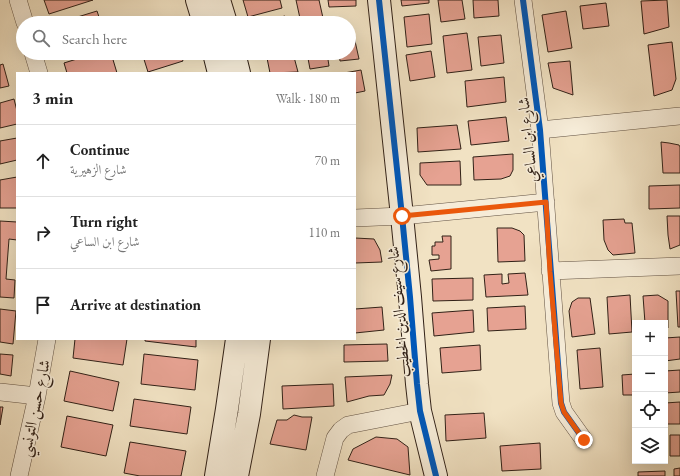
<!DOCTYPE html>
<html lang="en">
<head>
<meta charset="utf-8">
<style>
  :root { --surface:#fff; --page:#f2f2f2; --text:#222; --muted:#767676; --line:#e0e0e0 }
  body { margin:0; font-family:"EB Garamond",Amiri,serif; background:var(--page); color:var(--text) }
  .controls { position:absolute; right:12px; bottom:12px; display:grid; overflow:hidden; border-radius:0px; box-shadow:0 4px 16px #0002 }
  .controls button { width:36px; height:36px; display:grid; place-items:center; padding:0; border:0; border-bottom:1px solid var(--line); background:var(--surface); color:var(--text); font:20px sans-serif }
  .stop { position:absolute; width:12px; height:12px; margin:-9px; border:3px solid #ea580c; border-radius:50%; background:#fff }
  .stop.end { background:#ea580c; border-color:#fff; box-shadow:0 1px 4px #0008 }
  .list { margin:0; padding:0; list-style:none }
  h2 { display:flex; justify-content:space-between; align-items:center; height:52px; margin:0; padding:0 16px; font-size:17px }
  h2 small { font-size:13px; font-weight:400; color:var(--muted) }
  .list li { display:grid; grid-template-columns:26px 1fr auto; gap:12px; align-items:center; box-sizing:border-box; height:72px; padding:0 16px; border-top:1px solid var(--line) }
  .list b { display:block; font-size:15px; white-space:nowrap }
  .list p { margin:0; font-size:13px; white-space:nowrap; color:var(--muted) }
  .list em { font-size:13px; font-style:normal; color:var(--muted) }
  .icon { flex:none; width:22px; height:22px; fill:none; stroke:currentColor; stroke-width:2; stroke-linecap:round; stroke-linejoin:round }
  .map { position:relative; flex:none; width:680px; height:476px; overflow:hidden }
  .search { position:absolute; background:var(--surface); box-shadow:0 4px 16px #0002; left:16px; top:16px; width:340px; height:44px; display:flex; align-items:center; gap:10px; box-sizing:border-box; padding:0 14px; border-radius:22px; color:var(--muted); font-size:15px }
  .panel { position:absolute; background:var(--surface); box-shadow:0 4px 16px #0002; left:16px; top:72px; width:340px; height:268px; border-radius:0px }
  .map>svg:first-child { display:block }
  .building { fill:#e6a292; stroke:#312117 }
  .lines { fill:none; stroke-linecap:round; stroke-linejoin:round }
  .street-casing { stroke:#615142; stroke-width:18 }
  .secondary-casing { stroke:#312117; stroke-width:24 }
  .street { stroke:#f6ecd8; stroke-width:17 }
  .secondary { stroke:#f6ecd8; stroke-width:22 }
  .cycleway-casing { stroke:#f6ecd8; stroke-width:8 }
  .cycleway { stroke:#0057b8; stroke-width:6 }
  .route { stroke:#ea580c; stroke-width:5 }
  .labels { text-anchor:middle; stroke-width:3; stroke-linejoin:round; paint-order:stroke }
  .street-label { font-size:16px; fill:#312117; stroke:#f6ecd8 }
</style>
</head>
<body>
<div class="map">
<svg width="680" height="476" viewBox="0 0 680 476">
  <rect width="100%" height="100%" fill="#f1e2c3"/>
  <filter id="stains"><feTurbulence type="fractalNoise" baseFrequency=".005" numOctaves="4"/><feColorMatrix values="0 0 0 0 .2 0 0 0 0 .09 0 0 0 0 .02 0 0 0 .5 -.17"/></filter>
  <radialGradient id="worn" r=".72"><stop offset=".6" stop-color="#630" stop-opacity="0"/><stop offset="1" stop-color="#630" stop-opacity=".3"/></radialGradient>
  <path class="building" d="M44 0H93L49 14Z
    M243 0H280L282 8 248 17Z
    M296 0H319L323 18 301 23Z
    M328 0H356V6L329 7Z
    M401 0H429V3L402 6Z
    M438 0H462L465 19 441 22Z
    M473 0H498L499 16 474 18Z
    M667 0 669 27 644 34 641 1Z
    M606 3 609 26 583 29 580 6Z
    M97 11 101 23H58Z
    M566 11 572 48 548 52 542 15Z
    M429 14 432 44 407 47 404 17Z
    M285 16 286 23H254Z
    M349 32H353L359 59 340 61 339 53H349Z
    M467 33 472 70 447 73 443 36Z
    M501 35 504 63 481 66 478 37Z
    M672 42 676 79 672 90 654 96 648 45Z
    M431 51 435 77 410 81 406 55Z
    M96 53H111L117 73H67L64 63Z
    M142 53H180L183 61 148 72Z
    M266 53H288L294 57 298 72 270 73Z
    M307 53H327L329 66 310 69Z
    M570 61 573 95 553 88 548 63Z
    M3 64 9 86 0 88V65Z
    M361 70 365 91 355 93V73H344Z
    M504 77 506 102 467 107 465 81Z
    M14 99 17 111V124L0 128V103Z
    M506 117 509 141 471 145 468 121Z
    M457 125 461 149 418 152 417 128Z
    M17 138V160L0 164V141Z
    M661 142 669 143 679 145 680 147V173H663Z
    M513 154V170L510 176 501 179 474 180 473 157Z
    M460 161 461 185H427L420 175V163Z
    M17 177V208H0V180Z
    M680 185V208L649 209V186Z
    M667 216H680V245L670 249 668 235Z
    M624 219 625 223H632L635 253 613 255 608 250 604 240 603 220Z
    M0 221 17 222V240L9 239 6 279 15 280 14 298 0 297Z
    M497 228H512L520 231 524 235 525 261 498 262Z
    M442 236H451V269L431 271 429 260 439 259V255H432V246H435V242H443Z
    M355 238 374 239 380 250 382 262 355 263Z
    M525 273 528 295 486 297 484 275 502 274V284L509 283 508 274Z
    M473 278V300L433 301 432 279Z
    M676 291H680V327H678Z
    M630 295 632 332 609 334 607 297Z
    M658 295 668 301V328H665V323H645L643 296Z
    M578 298H590L595 334 572 337 569 311 572 302Z
    M525 306 526 329 488 331 487 308Z
    M382 307 384 330 355 333V309Z
    M0 309 16 311 13 344 0 342Z
    M473 310 474 332 434 336 432 313Z
    M680 337V359L665 361V338Z
    M75 339H127L123 365 73 358Z
    M145 339H196V347L145 341Z
    M387 344 388 361 344 362V345Z
    M480 345 481 370 442 373 440 348Z
    M600 348 603 387 580 389 577 350Z
    M0 354 13 355 11 376 0 374Z
    M144 354 198 360 195 390 141 384Z
    M680 370V392L665 393V371Z
    M70 371 119 382 113 411 64 401Z
    M635 374V395H623L622 375Z
    M392 375 390 384 384 395 369 396 347 402 345 377Z
    M333 384 334 406 283 409 282 386Z
    M134 399 191 407 187 434 130 426Z
    M680 402V424H667L665 403Z
    M0 407H3L0 425Z
    M484 413 486 438 446 441 445 415Z
    M294 415 302 417H312L306 450 270 444 277 420H287Z
    M67 416 113 425 106 456 61 447Z
    M670 435H680V456H670Z
    M376 437 397 439 408 447 410 475 348 460 353 449Z
    M130 442 186 451 181 476H140L124 473Z
    M540 443 541 469 502 471 500 446Z
    M680 468V476H674V469Z
    M665 471V476H638V472Z"/>
  <g class="lines">
    <g class="street-casing">
      <path id="street" d="M18 0 25 23
        M523 0 540 130 561 403 564 412 584 440
        M33 53 39 73
        M540 130 680 116
        M355 218 402 216 546 202
        M550 271 680 266
        M0 392 37 396
        M19 476 37 396 47 339
        M325 476 335 438 341 430 348 425 420 411"/>
    </g>
    <g class="secondary-casing">
      <path id="secondary" d="M197 0 204 23
        M219 0 226 23
        M379 0 402 216 410 297 417 384 420 411 436 476
        M214 53 219 73
        M234 53 239 73
        M216 476 227 409 237 339
        M237 476 249 414 259 339"/>
    </g>
    <use href="#street" class="street"/>
    <use href="#secondary" class="secondary"/>
    <g class="cycleway-casing">
      <path id="cycleway" d="M379 0 402 216 410 297 417 384 420 411 436 476
        M523 0 540 130 561 403 564 412 584 440"/>
    </g>
    <use href="#cycleway" class="cycleway"/>
  </g>
  <g class="lines">
    <path class="route" d="M402 216 546 202 550 272 561 403 564 412 584 440"/>
  </g>
  <g class="labels">
    <g class="street-label">
      <text transform="translate(527 140) rotate(-96)" y="6">شارع ابن الساعي</text>
      <text transform="translate(398 312) rotate(-95)" y="6">شارع سيف الدين الخطيب</text>
      <text transform="translate(34 408) rotate(-78)" y="6">شارع حسن التونسي</text>
    </g>
  </g>
  <rect width="100%" height="100%" filter="url(#stains)"/>
  <rect width="100%" height="100%" fill="url(#worn)"/>
</svg>
<div class="controls">
<button>+</button>
<button>−</button>
<button><svg class="icon" aria-label="locate" viewBox="0 0 24 24"><circle cx="12" cy="12" r="6"/><path d="M12 2v4M12 18v4M2 12h4M18 12h4"/></svg></button>
<button><svg class="icon" aria-label="layers" viewBox="0 0 24 24"><path d="M12 4l9 5-9 5-9-5zM3 14l9 5 9-5"/></svg></button>
</div>
<div class="stop" style="left:402px;top:216px"></div>
<div class="stop end" style="left:584px;top:440px"></div>
<div class="search"><svg class="icon" aria-label="search" viewBox="0 0 24 24"><circle cx="10" cy="10" r="6"/><path d="M15 15l6 6"/></svg>Search here</div>
<section class="panel">
<h2>3 min<small>Walk · 180 m</small></h2>
<ul class="list">
<li><svg class="icon" aria-label="ahead" viewBox="0 0 24 24"><path d="M12 20V5M6 11l6-6 6 6"/></svg><div><b>Continue</b><p>شارع الزهيرية</p></div><em>70 m</em></li>
<li><svg class="icon" aria-label="right" viewBox="0 0 24 24"><path d="M7 20v-9h11M14 6l5 5-5 5"/></svg><div><b>Turn right</b><p>شارع ابن الساعي</p></div><em>110 m</em></li>
<li><svg class="icon" aria-label="arrive" viewBox="0 0 24 24"><path d="M6 21V4h12l-3 4 3 4H6"/></svg><div><b>Arrive at destination</b></div></li>
</ul>
</section>
</div>
</body>
</html>
